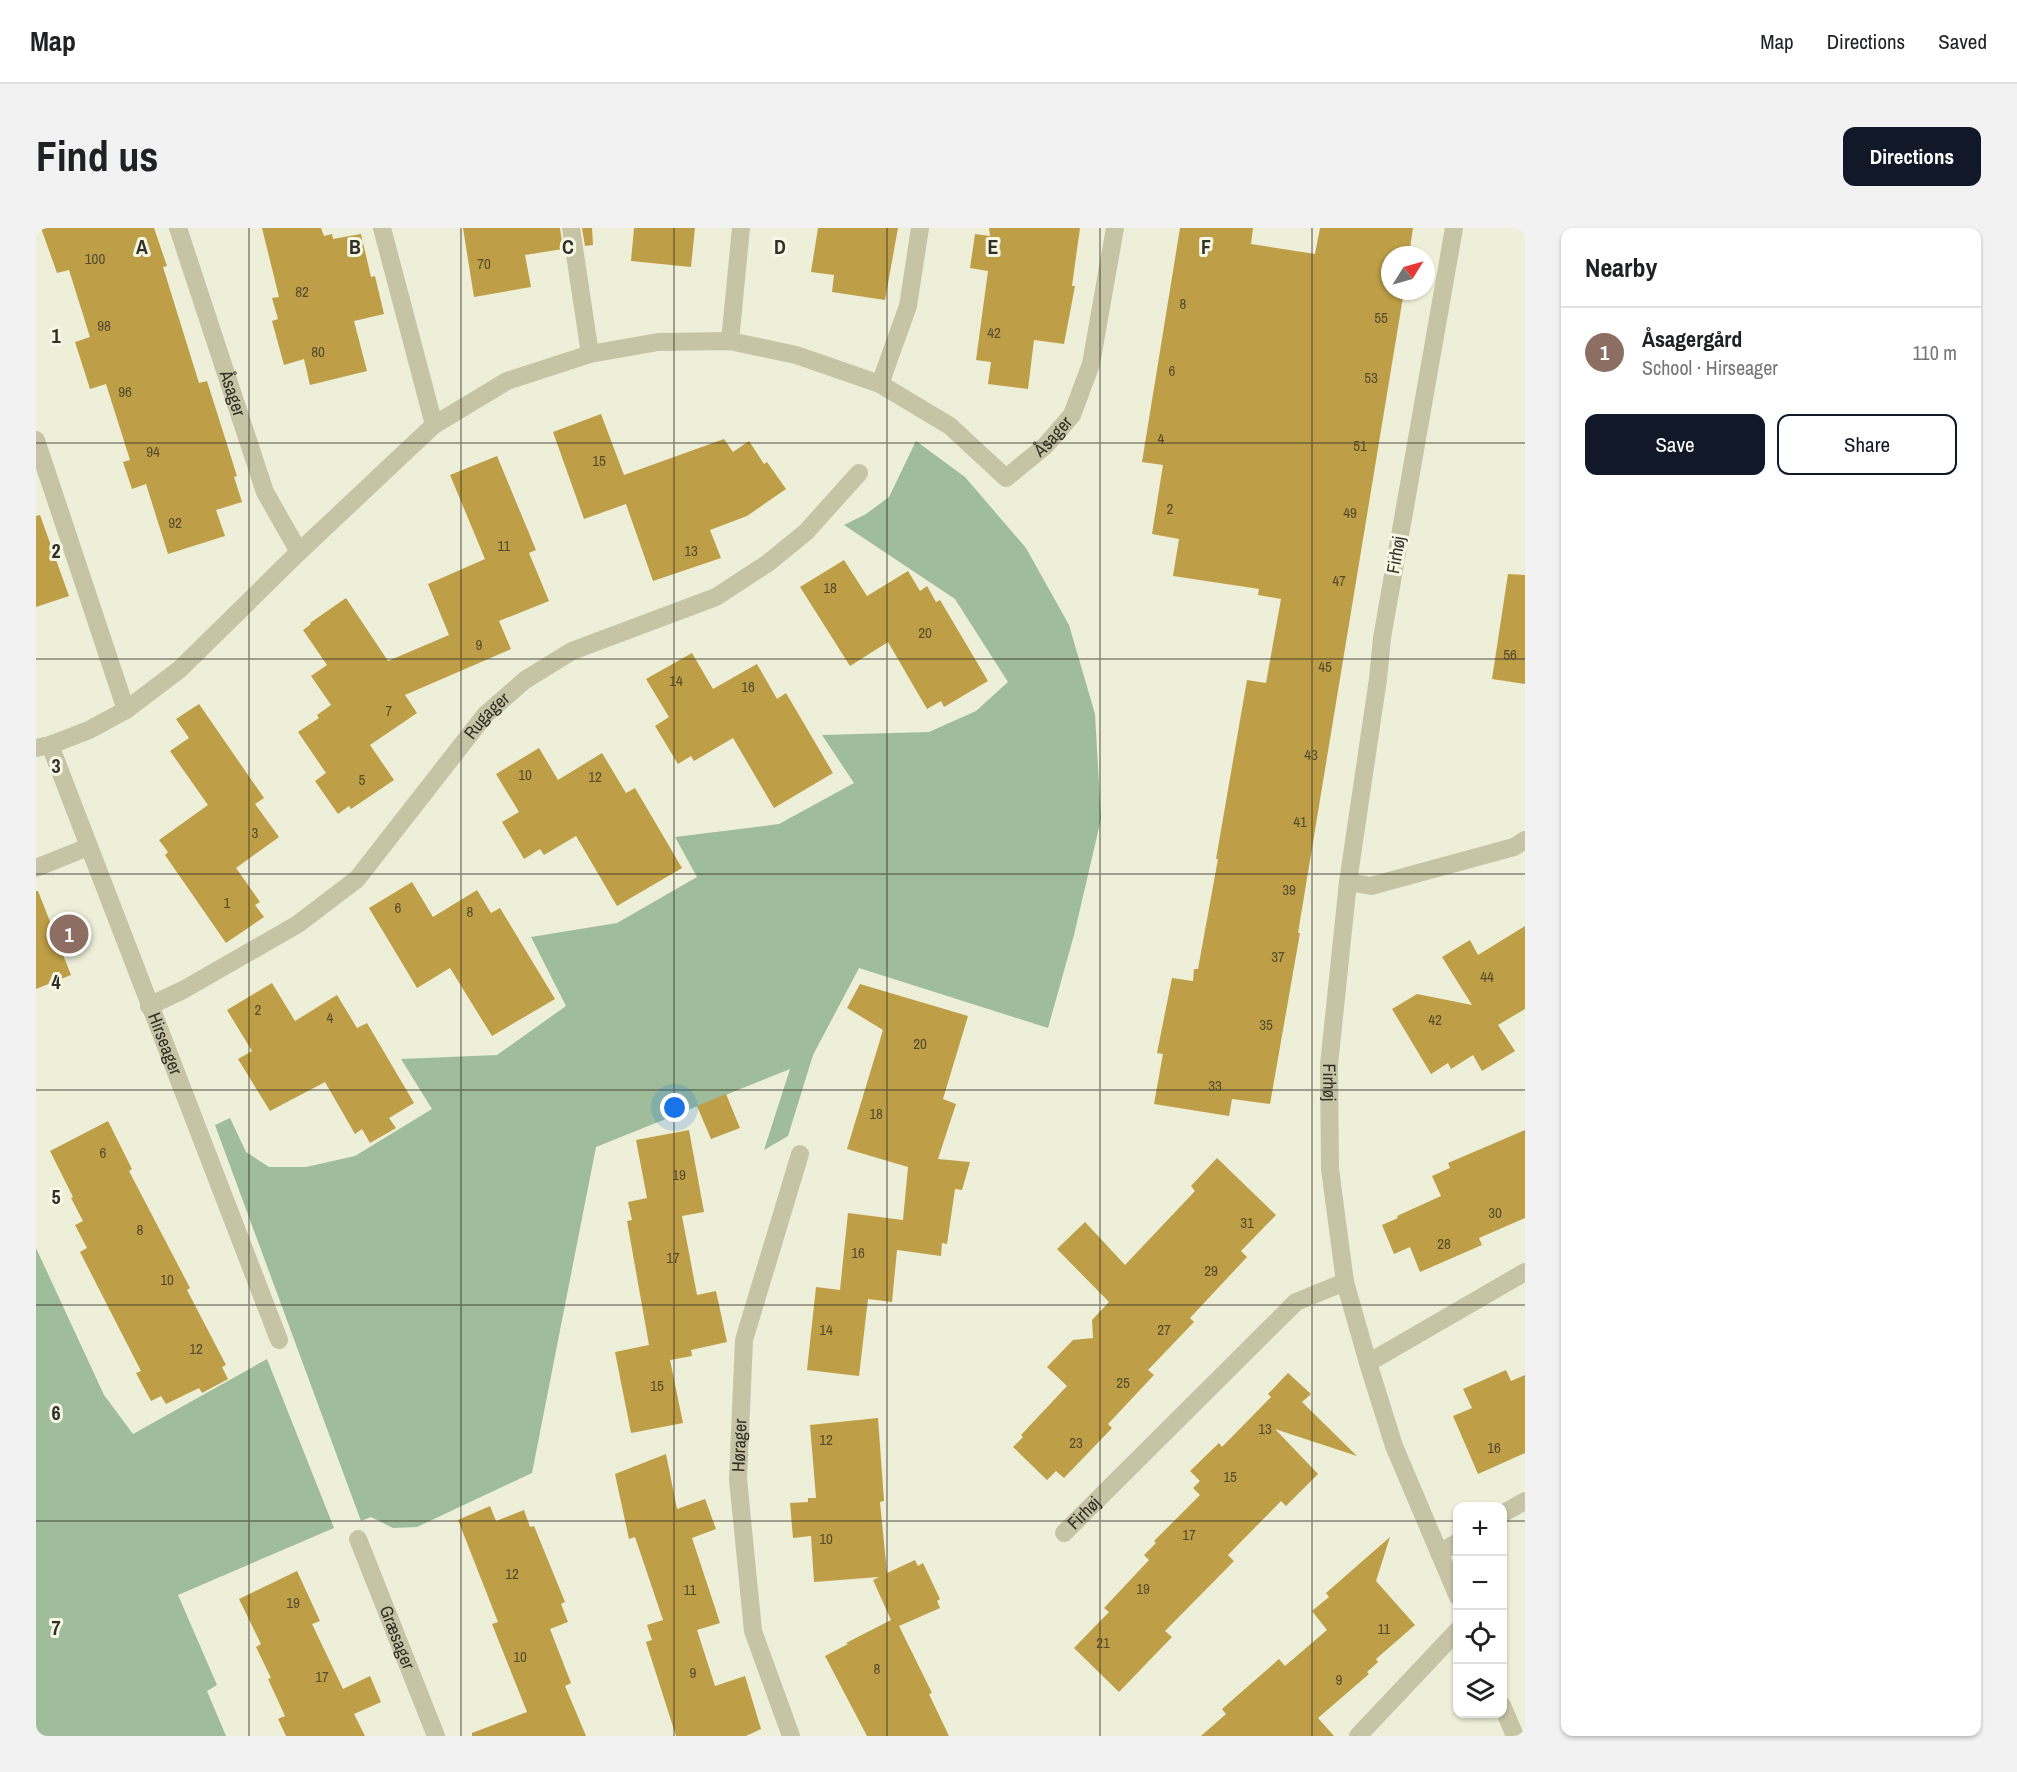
<!DOCTYPE html>
<html lang="en">
<head>
<meta charset="utf-8">
<style>
  :root { --surface:#fff; --page:#f2f2f2; --text:#202124; --muted:#757577; --line:#e0e0e0; --accent:#111827 }
  body { margin:0; font-family:"Archivo Narrow",sans-serif; background:var(--page); color:var(--text) }
  .controls { position:absolute; right:18px; bottom:18px; display:grid; overflow:hidden; border-radius:12px; box-shadow:0 2px 4px #0004 }
  .controls button { width:54px; height:54px; display:grid; place-items:center; padding:0; border:0; border-bottom:2px solid var(--line); background:var(--surface); color:var(--text); font:30px sans-serif }
  .compass { position:absolute; left:1345px; top:18px; width:54px; height:54px; border-radius:50%; background:var(--surface); box-shadow:0 2px 4px #0004; rotate:53deg }
  .you { position:absolute; left:639px; top:880px; width:21px; height:21px; margin:-15px; border:4px solid #fff; border-radius:50%; background:#1a73e8; box-shadow:0 0 0 9px #1a73e833 }
  .badge { display:grid; place-items:center; width:39px; height:39px; border-radius:50%; background:var(--accent); color:#fff; font-size:20px; font-weight:700 }
  .pin { position:absolute; translate:-50% -50%; border:3px solid #fff; box-shadow:0 2px 6px #0006 }
  .list { margin:0; padding:0; list-style:none }
  h2 { display:flex; justify-content:space-between; align-items:center; height:78px; margin:0; padding:0 24px; font-size:26px }
  h2 small { font-size:20px; font-weight:400; color:var(--muted) }
  .list li { display:grid; grid-template-columns:39px 1fr auto; gap:18px; align-items:center; box-sizing:border-box; height:90px; padding:0 24px; border-top:2px solid var(--line) }
  .list b { display:block; font-size:22px; white-space:nowrap }
  .list p { margin:0; font-size:20px; white-space:nowrap; color:var(--muted) }
  .list em { font-size:20px; font-style:normal; color:var(--muted) }
  .actions { display:flex; gap:12px; padding:18px 24px }
  .actions a { flex:1; padding:14px 0; border:2px solid var(--accent); border-radius:12px; text-align:center; font-size:21px; color:var(--accent) }
  .actions .main { background:var(--accent); color:#fff }
  .icon { flex:none; width:33px; height:33px; fill:none; stroke:currentColor; stroke-width:2; stroke-linecap:round; stroke-linejoin:round }
  .map { position:relative; flex:none; width:1489px; height:1508px; overflow:hidden; border-radius:12px }
  header { display:flex; align-items:center; gap:36px; box-sizing:border-box; height:84px; padding:0 30px; background:var(--surface); border-bottom:2px solid var(--line) }
  header strong { font-size:28px }
  nav { display:flex; gap:33px; margin-inline-start:auto; font-size:21px }
  .intro { display:flex; align-items:center; justify-content:space-between; box-sizing:border-box; height:144px; padding:0 36px }
  h1 { margin:0; font-size:42px }
  .button { padding:15px 27px; border-radius:12px; background:var(--accent); color:#fff; font-size:21px; font-weight:700 }
  main { display:flex; gap:36px; padding:0 36px }
  aside { flex:1; background:var(--surface); border-radius:12px; box-shadow:0 2px 4px #0004 }
  .map>svg:first-child { display:block }
  .green { fill:#9fbd9a }
  .building { fill:#be9f47 }
  .lines { fill:none; stroke-linecap:round; stroke-linejoin:round }
  .minor { stroke:#c6c4a5; stroke-width:18 }
  .grid { fill:none; stroke:#323026; stroke-width:1.5; stroke-opacity:0.55 }
  .labels { text-anchor:middle; stroke-width:6; stroke-linejoin:round; paint-order:stroke }
  .number-label { font-size:15px; fill:#554c2e }
  .street-label { font-size:18px; fill:#323026; stroke:#f6f7e4 }
  .grid-label { font-size:20px; text-anchor:middle; font-weight:bold; fill:#323026; stroke:#f6f7e4; stroke-width:6; stroke-linejoin:round; paint-order:stroke }
</style>
</head>
<body>
<header>
<strong>Map</strong>
<nav><a>Map</a><a>Directions</a><a>Saved</a></nav>
</header>
<div class="intro"><h1>Find us</h1><a class="button">Directions</a></div>
<main>
<div class="map">
<svg width="1489" height="1508" viewBox="0 0 1489 1508">
  <rect width="100%" height="100%" fill="#eeefd8"/>
  <path class="green" d="M880 213 929 249 990 320 1033 397 1059 486 1065 591 1038 707 1012 800 823 740 777 827 752 908 728 922 754 841 560 919 496 1245 381 1299 357 1300 335 1289 325 1293 179 897 194 890 210 924 233 939H270L319 928 396 881 365 831 461 827 530 778 495 709 581 695 661 649 639 609 743 596 818 555 786 507 893 504 940 483 972 454 919 371 808 297 830 286 853 269Z
    M0 1020 68 1167 97 1206 231 1131 298 1300 142 1367 181 1457 171 1463 190 1508H0Z"/>
  <path class="building" d="M5 0H118L131 38 127 39 163 155 171 153 201 248 198 249 206 274 180 282 189 308 132 326 110 256 96 261 87 234 94 232 70 156 54 161 39 114 54 109 33 42 21 45Z
    M226 0H285L288 8 296 6 297 11 325 6 335 49 339 48 348 86 318 93 331 143 274 157 268 131 248 137 236 93 242 91 236 70 243 69Z
    M427 0H524L527 21 489 27 495 59 438 69Z
    M546 0H556L557 17 549 18Z
    M598 0H659L655 39 595 33Z
    M782 0H862L849 72 796 64 798 47 775 44Z
    M953 0H1044L1036 58H1039L1028 116 998 112 992 161 952 156 955 134 940 132 952 43 934 40 939 6 954 8Z
    M1144 0H1217L1215 16 1279 26 1284 0H1377L1373 27H1354V63H1368L1262 705H1264L1234 876 1196 871 1193 888 1118 876 1127 826 1121 825 1136 750 1157 753 1158 741H1162L1182 631H1180L1211 452 1230 455 1245 371 1222 367 1223 361 1137 348 1143 311 1116 306 1127 237 1106 234Z
    M565 186 588 247 688 211 697 224 713 213 728 236 731 234 750 261 711 288 674 302 685 330 617 353 590 276 548 291 517 204Z
    M461 228 500 322 493 325 513 373 463 393 475 421 369 467 381 485 334 517 358 552 315 581 313 578 302 586 279 553 290 545 262 504 283 490 281 487 295 477 275 448 291 437 267 402 275 396 274 395 310 370 352 433 413 407 392 356 449 331 414 247Z
    M4 287 33 368 0 379V288Z
    M808 332 831 368 872 343 884 363 891 358 900 374 904 372 952 453 908 479 905 473 891 481 852 414 814 438 764 359Z
    M1472 346 1489 347V456L1456 451Z
    M656 425 677 461 721 436 741 471 750 465 797 545 738 580 697 510 658 533 655 528 642 536 619 498 633 489 610 451Z
    M163 476 228 570 219 576 243 609 200 640 224 674 219 677 228 689 190 715 129 627 132 624 123 612 172 577 134 523 153 510 140 491Z
    M503 520 522 552 566 525 590 565 599 560 646 640 581 678 540 608 508 627 504 621 488 631 466 594 483 584 460 546Z
    M376 654 397 689 441 662 455 685 464 680 519 771 456 808 414 740 381 760 333 680Z
    M0 663H2L35 747 0 761Z
    M1489 698V781L1462 797 1479 823 1446 843 1437 827 1415 841 1412 835 1395 846 1356 781 1381 766 1436 777 1406 729 1434 712 1442 727Z
    M236 755 259 793 301 767 321 800 331 795 378 875 353 890 360 900 334 915 326 901 319 906 289 854 234 883 202 831 216 823 191 782Z
    M824 756 932 788 907 871 920 876 902 931 934 934 926 962 919 961 911 1016 906 1015 905 1028 861 1022 856 1074 832 1071 823 1148 771 1142 780 1059 804 1062 812 985 867 992 872 939 811 921 847 802 811 780Z
    M690 866 704 900 675 911 661 878Z
    M72 893 96 941 93 943 154 1060 151 1062 190 1137 186 1139 192 1151 166 1165 163 1160 130 1176 125 1168 115 1173 100 1145 105 1143 44 1024 51 1020 39 997 47 993 35 970 37 969 14 923Z
    M653 902 668 984 646 988 661 1067 680 1063 691 1114 655 1122 656 1128 634 1132 647 1195 595 1205 579 1124 613 1117 591 993 596 992 592 974 611 970 600 912Z
    M1489 902V990L1443 1010 1446 1017 1384 1044 1374 1019 1358 1026 1346 997 1362 990 1361 988 1405 968 1396 948 1414 940 1412 935Z
    M1181 930 1240 987 1205 1023 1211 1029 1154 1090 1158 1094 1112 1142 1118 1147 1072 1196 1076 1200 1028 1250 1020 1243 1011 1252 977 1219 987 1209 985 1207 1031 1158 1011 1139 1037 1112 1057 1110 1056 1092 1073 1074 1021 1021 1049 994 1089 1037 1159 963 1155 958Z
    M1470 1142 1475 1153 1489 1147V1225L1442 1246 1417 1188 1436 1180 1427 1161Z
    M1252 1145 1275 1166 1266 1174 1321 1228 1239 1201 1282 1246 1250 1278 1245 1273 1192 1327 1198 1333 1129 1403 1136 1409 1083 1464 1038 1420 1073 1384 1068 1380 1113 1332 1108 1327 1120 1315 1118 1313 1164 1267 1157 1260 1164 1253 1154 1243 1183 1215 1186 1219 1235 1169 1232 1166Z
    M842 1190 848 1273 844 1274 851 1345 879 1332 882 1338 887 1335 904 1371 901 1373 904 1380 863 1398 896 1465 893 1466 913 1508H831L789 1428 812 1416 810 1415 855 1392 837 1352 843 1349 778 1354 775 1308 757 1310 754 1275 772 1274V1270H780L774 1197Z
    M630 1226 641 1281 669 1271 680 1301 656 1310 684 1395 661 1402 679 1458 709 1448 725 1501 710 1508H640L610 1414 616 1412 611 1397 627 1392 599 1309 593 1311 579 1246Z
    M454 1278 460 1293 488 1282 494 1299 498 1298 529 1374 525 1376 532 1394 514 1401 535 1455 529 1458 550 1508H436V1505L491 1484 456 1396 462 1394 422 1292Z
    M1354 1309 1340 1353 1379 1397 1340 1431 1342 1434 1331 1444 1333 1446 1282 1490 1298 1508H1165L1190 1486 1186 1481 1243 1431 1249 1438 1291 1402 1276 1383 1293 1369 1290 1365Z
    M261 1343 284 1393 276 1396 307 1461 334 1448 345 1474 318 1486 329 1508H250L242 1491 249 1488 232 1451 235 1450 220 1419 225 1416 203 1371Z"/>
  <g class="lines">
    <g class="minor">
      <path id="s1" d="M142 0 229 264 263 324"/>
      <path d="M346 0 398 197"/>
      <path d="M535 0 554 126"/>
      <path id="s2" d="M1418 0 1346 410 1342 451 1312 654 1293 837 1294 941 1309 1054 1332 1135 1358 1218 1422 1369"/>
      <path d="M694 113 705 0"/>
      <path d="M844 156 872 78 884 0"/>
      <path d="M0 212 90 482"/>
      <path id="s3" d="M14 517 243 1112"/>
      <path id="s4" d="M0 520 14 517 53 502 90 482 144 441 263 324 398 197 471 153 554 126 622 114 694 113 760 127 844 156 914 198 970 250 1009 218 1036 187 1055 136 1079 0"/>
      <path d="M0 640 52 619"/>
      <path d="M1312 654 1335 658 1478 619 1489 612"/>
      <path id="s5" d="M113 778 147 762 262 696 321 651 449 487 489 452 536 423 680 369 732 335 770 304 823 245"/>
      <path d="M1332 1135 1489 1044"/>
      <path d="M1466 1286 1489 1273"/>
      <path id="s6" d="M1028 1305 1260 1074 1309 1054"/>
      <path id="s7" d="M322 1311 400 1508"/>
      <path d="M1403 1325 1422 1314"/>
      <path d="M1466 1477 1479 1508"/>
      <path id="s8" d="M755 1508 717 1403 702 1251 708 1112 764 926"/>
      <path d="M1322 1508 1422 1402"/>
    </g>
  </g>
  <path class="grid" d="M213 0V1508M425 0V1508M638 0V1508M851 0V1508M1064 0V1508M1276 0V1508M0 215H1489M0 431H1489M0 646H1489M0 862H1489M0 1077H1489M0 1293H1422M1466 1293H1489"/>
  <g class="labels">
    <g class="number-label">
      <text x="59" y="36">100</text>
      <text x="448" y="41">70</text>
      <text x="266" y="69">82</text>
      <text x="1147" y="81">8</text>
      <text x="1345" y="95">55</text>
      <text x="68" y="103">98</text>
      <text x="958" y="110">42</text>
      <text x="282" y="129">80</text>
      <text x="1136" y="148">6</text>
      <text x="1335" y="155">53</text>
      <text x="89" y="169">96</text>
      <text x="1125" y="216">4</text>
      <text x="1324" y="223">51</text>
      <text x="117" y="229">94</text>
      <text x="563" y="238">15</text>
      <text x="1134" y="286">2</text>
      <text x="1314" y="290">49</text>
      <text x="139" y="300">92</text>
      <text x="468" y="323">11</text>
      <text x="655" y="328">13</text>
      <text x="1303" y="358">47</text>
      <text x="794" y="365">18</text>
      <text x="889" y="410">20</text>
      <text x="443" y="422">9</text>
      <text x="1474" y="432">56</text>
      <text x="1289" y="444">45</text>
      <text x="640" y="458">14</text>
      <text x="712" y="464">16</text>
      <text x="353" y="488">7</text>
      <text x="1275" y="532">43</text>
      <text x="489" y="552">10</text>
      <text x="559" y="554">12</text>
      <text x="326" y="557">5</text>
      <text x="1264" y="599">41</text>
      <text x="219" y="610">3</text>
      <text x="1253" y="667">39</text>
      <text x="191" y="680">1</text>
      <text x="362" y="685">6</text>
      <text x="434" y="689">8</text>
      <text x="1242" y="734">37</text>
      <text x="1451" y="754">44</text>
      <text x="222" y="787">2</text>
      <text x="294" y="795">4</text>
      <text x="1399" y="797">42</text>
      <text x="1230" y="802">35</text>
      <text x="884" y="821">20</text>
      <text x="1179" y="863">33</text>
      <text x="840" y="891">18</text>
      <text x="67" y="930">6</text>
      <text x="643" y="952">19</text>
      <text x="1459" y="990">30</text>
      <text x="1211" y="1000">31</text>
      <text x="104" y="1007">8</text>
      <text x="1408" y="1021">28</text>
      <text x="822" y="1030">16</text>
      <text x="637" y="1035">17</text>
      <text x="1175" y="1048">29</text>
      <text x="131" y="1057">10</text>
      <text x="790" y="1107">14</text>
      <text x="1128" y="1107">27</text>
      <text x="160" y="1126">12</text>
      <text x="1087" y="1160">25</text>
      <text x="621" y="1163">15</text>
      <text x="1229" y="1206">13</text>
      <text x="790" y="1217">12</text>
      <text x="1040" y="1220">23</text>
      <text x="1458" y="1225">16</text>
      <text x="1194" y="1254">15</text>
      <text x="1153" y="1312">17</text>
      <text x="790" y="1316">10</text>
      <text x="476" y="1351">12</text>
      <text x="1107" y="1366">19</text>
      <text x="654" y="1367">11</text>
      <text x="257" y="1380">19</text>
      <text x="1348" y="1406">11</text>
      <text x="1067" y="1420">21</text>
      <text x="484" y="1434">10</text>
      <text x="841" y="1446">8</text>
      <text x="657" y="1450">9</text>
      <text x="286" y="1454">17</text>
      <text x="1303" y="1457">9</text>
    </g>
    <g class="street-label">
      <text dy="6" stroke="none"><textPath href="#s1" startOffset="174">Åsager</textPath></text>
      <text dy="6" stroke="none"><textPath href="#s4" startOffset="1209">Åsager</textPath></text>
      <text transform="translate(1360 327) rotate(-80)" y="6">Firhøj</text>
      <text dy="6" stroke="none"><textPath href="#s5" startOffset="453">Rugager</textPath></text>
      <text dy="6" stroke="none"><textPath href="#s3" startOffset="320">Hirseager</textPath></text>
      <text dy="6" stroke="none"><textPath href="#s2" startOffset="864">Firhøj</textPath></text>
      <text dy="6" stroke="none"><textPath href="#s8" startOffset="298">Hørager</textPath></text>
      <text dy="6" stroke="none"><textPath href="#s6" startOffset="28">Firhøj</textPath></text>
      <text dy="6" stroke="none"><textPath href="#s7" startOffset="106">Græsager</textPath></text>
    </g>
  </g>
  <g class="grid-label">
    <text x="106" y="26">A</text>
    <text x="319" y="26">B</text>
    <text x="532" y="26">C</text>
    <text x="744" y="26">D</text>
    <text x="957" y="26">E</text>
    <text x="1170" y="26">F</text>
    <text x="20" y="115">1</text>
    <text x="20" y="330">2</text>
    <text x="20" y="545">3</text>
    <text x="20" y="761">4</text>
    <text x="20" y="976">5</text>
    <text x="20" y="1192">6</text>
    <text x="20" y="1407">7</text>
  </g>
</svg>
<div class="controls">
<button>+</button>
<button>−</button>
<button><svg class="icon" aria-label="locate" viewBox="0 0 24 24"><circle cx="12" cy="12" r="6"/><path d="M12 2v4M12 18v4M2 12h4M18 12h4"/></svg></button>
<button><svg class="icon" aria-label="layers" viewBox="0 0 24 24"><path d="M12 4l9 5-9 5-9-5zM3 14l9 5 9-5"/></svg></button>
</div>
<svg class="compass" viewBox="-18 -18 36 36"><path d="M0-13l5 13h-10z" fill="#e53935"/><path d="M0 13l5-13h-10z" fill="#757577"/></svg>
<div class="you"></div>
<div class="pin badge" style="left:33px;top:706px;background:#8d6e63">1</div>
</div>
<aside>
<h2>Nearby<small></small></h2>
<ul class="list">
<li><span class="badge" style="background:#8d6e63">1</span><div><b>Åsagergård</b><p>School · Hirseager</p></div><em>110 m</em></li>
</ul>
<div class="actions"><a class="main">Save</a><a>Share</a></div>
</aside>
</main>
</body>
</html>
